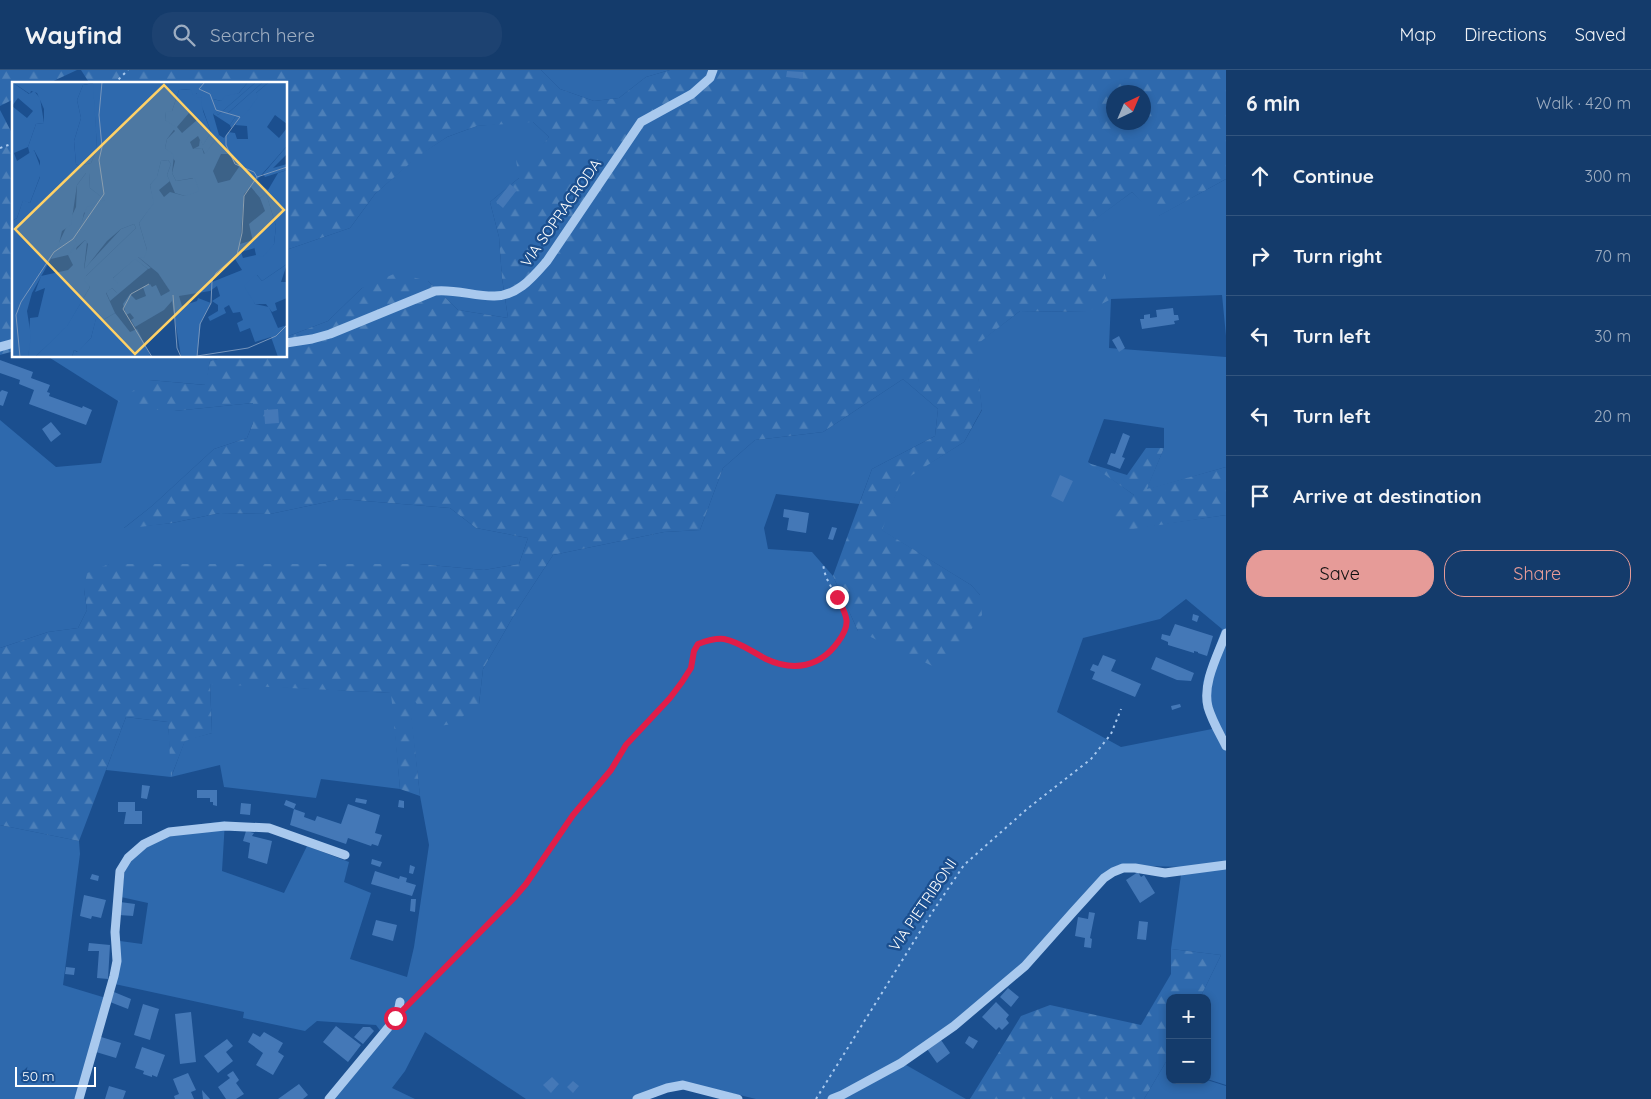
<!DOCTYPE html>
<html lang="en">
<head>
<meta charset="utf-8">
<style>
  :root { --surface:#143b6b; --page:#1d4271; --text:#f1f3f6; --muted:#9dadc1; --line:#33557e; --accent:#e69b98 }
  body { margin:0; font-family:Quicksand,sans-serif; background:var(--page); color:var(--text) }
  .controls { position:absolute; right:15px; bottom:15px; display:grid; overflow:hidden; border-radius:10px; box-shadow:0 2px 8px #0003 }
  .controls button { width:45px; height:45px; display:grid; place-items:center; padding:0; border:0; border-bottom:1px solid var(--line); background:var(--surface); color:var(--text); font:25px sans-serif }
  .compass { position:absolute; left:1106px; top:15px; width:45px; height:45px; border-radius:50%; background:var(--surface); box-shadow:0 2px 8px #0003; rotate:44deg }
  .scale { position:absolute; left:15px; bottom:12px; width:81px; box-sizing:border-box; padding-left:5px; border:2px solid #fff; border-top:0; font-size:14px; line-height:18px; white-space:nowrap; color:#fff; -webkit-text-stroke:4px #1b4f8f; paint-order:stroke }
  .stop { position:absolute; width:15px; height:15px; margin:-11px; border:4px solid #e11d48; border-radius:50%; background:#fff }
  .stop.end { background:#e11d48; border-color:#fff; box-shadow:0 1px 5px #0008 }
  .list { margin:0; padding:0; list-style:none }
  h2 { display:flex; justify-content:space-between; align-items:center; height:65px; margin:0; padding:0 20px; font-size:21px }
  h2 small { font-size:16px; font-weight:400; color:var(--muted) }
  .list li { display:grid; grid-template-columns:32px 1fr auto; gap:15px; align-items:center; box-sizing:border-box; height:80px; padding:0 20px; border-top:1px solid var(--line) }
  .list b { display:block; font-size:19px; white-space:nowrap }
  .list em { font-size:16px; font-style:normal; color:var(--muted) }
  .actions { display:flex; gap:10px; padding:15px 20px }
  .actions a { flex:1; padding:11px 0; border:1px solid var(--accent); border-radius:20px; text-align:center; font-size:18px; color:var(--accent) }
  .actions .main { background:var(--accent); color:#111 }
  .icon { flex:none; width:28px; height:28px; fill:none; stroke:currentColor; stroke-width:2; stroke-linecap:round; stroke-linejoin:round }
  .map { position:relative; flex:none; width:1226px; height:1029px; overflow:hidden }
  header { display:flex; align-items:center; gap:30px; box-sizing:border-box; height:70px; padding:0 25px; background:var(--surface); border-bottom:1px solid var(--line) }
  header strong { font-size:24px }
  nav { display:flex; gap:28px; margin-inline-start:auto; font-size:18px }
  .search { width:350px; height:45px; background:var(--page); display:flex; align-items:center; gap:12px; box-sizing:border-box; padding:0 18px; border-radius:20px; color:var(--muted); font-size:19px }
  main { display:flex }
  aside { flex:1; background:var(--surface) }
  .map>svg:first-child { display:block }
  .grass { fill:#2e69ad; fill-rule:evenodd }
  .forest { fill:url(#forest-firs); fill-rule:evenodd }
  .building { fill:#4478b7 }
  .lines { fill:none; stroke-linecap:round; stroke-linejoin:round }
  .path { stroke:#a9c9ee; stroke-width:2; stroke-dasharray:2.5 4; stroke-linecap:butt }
  .minor { stroke:#a9c9ee; stroke-width:9 }
  .route { stroke:#e11d48; stroke-width:6 }
  .labels { text-anchor:middle; stroke-width:5; stroke-linejoin:round; paint-order:stroke }
  .street-label { font-size:15px; fill:#fff; stroke:#1b4f8f }
  .inset-road { fill:none; stroke:#7695bc; stroke-width:1 }
  .view { fill:#ffd166; fill-opacity:0.15; stroke:#ffd166; stroke-width:2.5 }
  .inset-edge { fill:none; stroke:#fff; stroke-width:2.5 }
</style>
</head>
<body>
<header>
<strong>Wayfind</strong>
<div class="search"><svg class="icon" aria-label="search" viewBox="0 0 24 24"><circle cx="10" cy="10" r="6"/><path d="M15 15l6 6"/></svg>Search here</div>
<nav><a>Map</a><a>Directions</a><a>Saved</a></nav>
</header>
<main>
<div class="map">
<svg width="1226" height="1029" viewBox="0 0 1226 1029">
  <defs>
    <pattern id="forest-firs" width="22" height="20" patternUnits="userSpaceOnUse" patternTransform="scale(1.25)"><rect width="22" height="20" fill="#2e69ad"/><path d="M5 1l3.5 6h-7zM16 11l3.5 6h-7z" fill="#4d80b9"/></pattern>
  </defs>
  <rect width="100%" height="100%" fill="#1b4f8f"/>
  <path class="grass" d="M541 0H670L646 7 619 28 594 31 560 19Z
    M515 52H533L549 67 519 108 490 132 499 167 502 208 508 248 458 240 428 211 362 218 328 251 286 267V180L350 158 375 124 416 87 447 67 477 56Z
    M1226 109V266L1222 225 1111 229 1109 278 1226 287V397L1146 420 1164 378V358L1104 349 1088 392 1134 425 1120 460 1226 445V1015L1207 1009V928H1200L1221 885 1171 879 1182 797 1118 795 1016 900 951 955 899 991 966 1029H756L693 1014 638 1029H526L425 962 405 1001 392 1018 415 1029H326L382 963 376 955 317 951 305 961 243 948 244 942 110 913 120 871 142 874 148 833 121 827 125 799 148 767 196 755 225 751 222 801 284 823 307 776 349 792 344 812 371 823 350 889 407 907 414 877 429 775 420 726 408 621 479 634 483 599 517 540 553 485 664 462 700 460 723 398 755 370 823 362 903 309 938 339 935 366 872 399 859 434 776 424 764 458 768 479 812 482 833 506 858 561 980 525 971 515 881 460 901 411 964 372 982 340 974 276 1020 241 1087 242 1091 152 1132 122 1158 146ZM1186 529 1222 559 1203 612 1212 659 1121 677 1057 642 1083 568 1160 549Z
    M47 286H229L210 291 206 315 149 310 174 341 253 333V353L247 368 214 379 152 436 124 458 172 453 220 443 270 444 341 429 450 438 476 458 528 468 519 494 484 500 419 494H109L84 519 87 540 78 558 48 562 0 578V350L56 397 101 393 118 331Z
    M210 613 392 623 400 719 321 709 316 728 224 717 220 695 171 707 106 700 126 647 168 652 172 705 185 670 212 663Z
    M0 755 79 771 80 784 63 915 106 928 78 1029H0Z
    M1170 985V1010H1207L1226 1016V1029H1144Z"/>
  <path class="forest" d="M0 0H77L47 14H14V29L0 36Z
    M81 0H541L560 19 594 31 619 28 646 7 670 0H1226V109L1157 147 1132 122 1092 152 1111 229 1087 242 1020 241 975 276 982 339 964 372 901 412 882 460 971 515 980 525 982 545 941 600 858 561 833 506 872 399 935 366 938 339 903 309 823 362 755 370 723 398 700 460 664 462 553 485 517 540 483 599 479 634 453 654 432 657 409 622 420 726 400 719 391 623 210 614 212 663 185 671 171 707 168 652 126 647 79 771 0 755V578L48 562 78 558 87 540 84 519 87 503 109 494H419L484 500 519 494 528 468 476 458 450 438 341 429 270 444 220 443 172 453 123 459 152 436 214 379 247 368 253 353V333L174 341 137 338 118 331 149 310 205 315 210 291 229 286H286V267L328 251 362 218 396 203 428 211 458 240 508 248 502 208 499 167 490 132 519 108 516 90 534 85 549 67 533 52 477 56 447 67 416 88 375 124 350 158 286 180V14H90ZM1114 22H1144V52H1114Z
    M0 40 14 67V281L0 285Z
    M1146 378H1164L1147 419 1226 397V445L1120 461 1113 447 1134 425 1088 393 1127 405Z
    M1171 879 1221 885 1200 928H1170V985L1144 1029H970L1021 946 1050 935 1141 955 1171 904Z"/>
  <path class="building" d="M787 1 803 2V9L786 7Z
    M510 114 517 120 503 138 496 132Z
    M1173 238 1174 245H1178L1179 250 1174 251 1175 254 1142 259 1140 249H1144V245L1150 244V248L1157 247 1156 240Z
    M1119 266 1125 278 1119 282 1112 270Z
    M0 290 33 302 31 308 50 315 47 322 50 323 49 326 82 338 83 336 92 340 86 355 29 334 34 320 19 314 20 310 0 303Z
    M2 320 8 322 3 336 0 335V322Z
    M278 339 279 353 265 354 264 340Z
    M51 352 61 364 51 372 42 359Z
    M1123 363 1130 366 1122 387 1125 388 1120 399 1107 394 1111 383 1115 384Z
    M1060 405 1073 411 1063 432 1051 426Z
    M784 439 809 443 806 463 787 460 789 448 783 447Z
    M832 457 837 458 833 470 828 469Z
    M1193 544 1199 546 1197 552 1192 550Z
    M1175 554 1213 566 1207 586 1198 583V582L1194 581V583L1168 575V572L1161 569 1162 564 1170 566Z
    M1103 585 1116 590 1111 601 1141 614 1135 627 1092 609 1095 602 1090 600 1093 594 1098 596Z
    M1156 587 1194 603 1191 611 1177 610 1151 599Z
    M1180 634 1181 637 1172 640 1171 636Z
    M142 715 150 716 147 729 141 728Z
    M197 720H217V736L213 735V732H210V728H197Z
    M356 728 367 730 366 734 355 732Z
    M286 730 296 734 294 739 284 735Z
    M399 730 404 731V738L398 737Z
    M118 732H135V741H142V754H124L126 742H118Z
    M241 733 251 734 250 745 240 744Z
    M348 734 380 745 375 763 382 765 378 776 372 774 371 776 348 768 346 774 290 755 294 739 305 743 304 747 315 751 317 746 341 754Z
    M246 761 254 763 252 766 272 771 267 794 248 788 250 773 243 771Z
    M372 789 382 792 380 797 371 794Z
    M410 795 415 797 413 804 409 803Z
    M375 801 399 809 400 806 407 808 406 812 416 815 412 826 371 814Z
    M1138 802 1141 807 1144 805 1155 823 1140 833 1126 810Z
    M92 804 99 806 98 811 90 809Z
    M84 825 106 830 101 848 92 846 91 849 80 846Z
    M411 829H416L415 842 410 841Z
    M120 832 135 834 133 846 119 845Z
    M1089 842 1095 843 1090 868 1092 869 1091 878 1084 877 1085 868 1075 866 1078 847 1088 849Z
    M376 850 397 855 393 871 372 865Z
    M1139 851 1148 852 1146 870 1137 869Z
    M89 873 110 875 108 909 97 908 99 881H88Z
    M66 897 75 898 74 905 65 904Z
    M1008 918 1019 927 1011 937 1000 927Z
    M114 922 131 929 128 939 110 932Z
    M996 932 1009 945 1006 949 1009 953 1002 960 999 957 996 960 982 947Z
    M143 934 159 939 150 970 134 965Z
    M191 942 196 992 180 994 175 944Z
    M336 956 361 975 348 992 323 972Z
    M363 957H370L374 961 363 974 354 967Z
    M264 962 283 973 278 982 284 986 273 1005 256 995 263 983 248 972 253 963 260 967Z
    M969 966 978 971 973 979 965 973Z
    M101 967 121 973 116 988 96 982Z
    M227 969 233 976 226 982 233 991 218 1003 204 986Z
    M941 970 950 983 937 993 927 979Z
    M142 977 165 985 157 1007 152 1005V1007L143 1004 144 1001 135 998Z
    M233 1001 239 1010 236 1013 244 1024 236 1029H226L218 1017 230 1008 227 1005Z
    M188 1003 196 1020 191 1022 194 1029H175L174 1026 179 1024 173 1009Z
    M552 1007 559 1014 551 1023 543 1015Z
    M573 1011 579 1016 573 1023 567 1017Z
    M299 1014 308 1025 303 1029H278Z
    M109 1016 126 1021 123 1029H105Z
    M202 1020 210 1029H203Z"/>
  <g class="lines">
    <path class="path" d="M114 14 128 0
      M0 78 14 73
      M409 934 514 828C532 807 546 782 562 760 577 739 595 721 610 701 616 693 620 684 626 675 640 656 661 641 675 622 680 614 688 606 691 597 693 589 692 577 700 573 743 550 785 630 833 579 838 574 846 565 847 557 851 539 831 522 826 506 824 502 824 498 823 495
      M816 1029 931 844 964 795 1027 739 1091 689 1111 664 1121 639"/>
    <path class="minor" d="M286 273 312 269 330 264 435 221C455 219 474 226 493 226 517 227 533 207 547 191L641 52 692 24 710 8 713 0
      M0 277 14 273
      M1226 563C1218 585 1202 613 1208 637 1212 651 1220 664 1226 676
      M79 1029 114 906 117 891 115 862 120 801 128 788 144 774 169 762 225 756 269 758 345 785
      M329 1029 392 953 398 943 400 932
      M637 1029 667 1018 683 1015 738 1029
      M832 1029 842 1025 901 993 954 956 1025 896 1074 841 1104 808 1113 802 1123 798H1135L1165 803 1226 795"/>
  </g>
  <g class="lines">
    <path class="route" d="M395 948 514 828 526 814 573 745 611 700 626 675 670 628 682 612 691 598 694 581 698 574C706 571 715 568 724 569 740 572 752 582 766 589 794 602 820 597 838 572 852 553 847 546 837 527"/>
  </g>
  <g class="labels">
    <g class="street-label">
      <text transform="translate(561 143) rotate(-55)" y="5">VIA SOPRACRODA</text>
      <text transform="translate(923 835) rotate(-56)" y="5">VIA PIETRIBONI</text>
    </g>
  </g>
  <g transform="translate(12 12)">
    <rect width="275" height="275" fill="#1b4f8f"/>
    <path d="M0 0 17 12 22 9 28 16 32 41 24 42 16 65 2 71 5 79 22 68 30 89 18 121 11 119 5 136 0 139ZM6 16 21 29 15 36 0 24ZM191 0H236L227 11 209 19 201 17ZM244 0H251L216 31 224 34 218 43 201 32 204 29 206 33ZM257 0H275V42L263 33 255 45 267 56 275 46V64L244 99 256 108 266 91 275 88V182L250 199 245 193 240 214 243 222 257 225 266 246 275 243V275H266L259 255 243 260 238 246 228 250 225 241 231 238 228 230 221 231 217 223 212 226 214 231 198 239 196 235 206 229V223L200 219 208 214 205 204 198 209 167 214 170 224 185 219 186 216 199 221 189 240 185 275H169L160 219 152 228 123 245 119 238 122 236 118 231 114 233 111 222 118 212 124 218 134 214 131 205 138 202 140 205 144 203 149 214 158 209 146 191 125 174 135 168 127 141 141 121 138 103 145 94 149 79 156 78 159 82 155 93 158 99 147 108 152 115 158 110 173 114 181 96 164 99 160 91 163 79 153 66 155 57 163 49 153 38 154 29H160L167 8 179 7 190 16 191 29 199 50 191 64 186 54 178 60 181 67 190 66 192 72 207 53 212 56 216 50 223 51 225 57H236L235 44 223 43 244 11ZM177 31 185 38 170 51 165 45ZM209 72H216L227 85 218 98 206 101 201 89ZM239 105 248 116 254 112 264 144 262 162 244 173 231 176 229 170 243 166 241 158 228 162 232 112ZM223 177 230 188 200 200 206 189ZM82 1 85 67 79 81 67 84 64 82 62 59 69 36 65 18 71 3ZM74 91H77L78 106 94 118 72 131 64 168 73 158 75 160 72 187 109 147 122 142 124 146 74 194 78 205 55 245 23 275H16L18 236 26 235 33 206 23 210 29 194 56 188 61 183 56 173 39 177 64 125 65 103ZM123 176 136 187 98 219 94 210 100 206 105 211 100 197ZM103 231 118 250 125 247 139 275H60L62 268 65 270 79 256 84 236 91 238Z" fill="#2e69ad" fill-rule="evenodd"/>
    <path d="M0 0H191L201 11V17L209 19 213 14 227 11 236 0H244L206 33 204 30 201 32 207 53 193 72 190 66 181 67 187 64 188 57 191 63 199 50 189 22 190 16 185 15V11L182 14 178 7 167 8 160 29 154 30 153 38 164 45 155 57 153 66 162 73 160 91 164 99 183 96 187 109 173 114 163 111 155 93 159 82 156 78 149 79 145 95 138 103 142 121 127 141 135 168 132 176 126 175 139 186 136 187 123 177 101 196 106 202V212L100 206 94 211 103 231 91 238 84 237 79 256 66 270 62 268 60 275H23L55 244 78 205 72 198 74 194 124 146 122 142 109 147 95 159 72 188 76 162 73 158 56 173 65 161 63 158 75 125 93 118 78 106 77 91H74L65 103 59 143 50 149 47 162 20 211 15 229 19 254 16 275H0V139L5 136 11 118 18 121 28 95V79L22 68 18 73 16 65 24 42 32 41V27L25 11 19 9 18 12ZM81 1 85 67 79 81 67 84 64 82 62 59 69 36 65 18 71 3ZM251 0H257L244 11 246 15 235 30 219 46 218 43 224 34 215 32ZM275 64V72L261 86 275 82V88L253 95 251 92ZM254 111 264 144 262 162 251 175 244 173 237 142 253 129 248 116ZM275 182 269 200H275V216L263 221 265 228 260 230 254 222H243L232 204 244 192 250 199Z" fill="#2e69ad" fill-rule="evenodd"/>
    <path class="inset-road" d="M193 0 187 7 198 12 204 28 228 35 214 54V63L223 82 242 90 245 95M245 95 275 85M137 202 119 212 111 227 140 275M161 213 165 266 169 275M185 274 236 266 264 254 275 243M8 275 4 233 9 220 42 170 61 157 92 112 87 78 90 65 87 33 90 0M185 275 188 242 199 221 200 199 204 191 225 173 230 151 232 114 245 95"/>
    <path class="view" d="M152 3 272 128 123 272 3 147Z"/>
    <rect width="275" height="275" class="inset-edge"/>
  </g>
</svg>
<div class="controls">
<button>+</button>
<button>−</button>
</div>
<svg class="compass" viewBox="-18 -18 36 36"><path d="M0-13l5 13h-10z" fill="#e53935"/><path d="M0 13l5-13h-10z" fill="#9dadc1"/></svg>
<div class="scale">50 m</div>
<div class="stop" style="left:395px;top:948px"></div>
<div class="stop end" style="left:837px;top:527px"></div>
</div>
<aside>
<h2>6 min<small>Walk · 420 m</small></h2>
<ul class="list">
<li><svg class="icon" aria-label="ahead" viewBox="0 0 24 24"><path d="M12 20V5M6 11l6-6 6 6"/></svg><div><b>Continue</b></div><em>300 m</em></li>
<li><svg class="icon" aria-label="right" viewBox="0 0 24 24"><path d="M7 20v-9h11M14 6l5 5-5 5"/></svg><div><b>Turn right</b></div><em>70 m</em></li>
<li><svg class="icon" aria-label="left" viewBox="0 0 24 24"><path d="M17 20v-9H6M10 6l-5 5 5 5"/></svg><div><b>Turn left</b></div><em>30 m</em></li>
<li><svg class="icon" aria-label="left" viewBox="0 0 24 24"><path d="M17 20v-9H6M10 6l-5 5 5 5"/></svg><div><b>Turn left</b></div><em>20 m</em></li>
<li><svg class="icon" aria-label="arrive" viewBox="0 0 24 24"><path d="M6 21V4h12l-3 4 3 4H6"/></svg><div><b>Arrive at destination</b></div></li>
</ul>
<div class="actions"><a class="main">Save</a><a>Share</a></div>
</aside>
</main>
</body>
</html>
